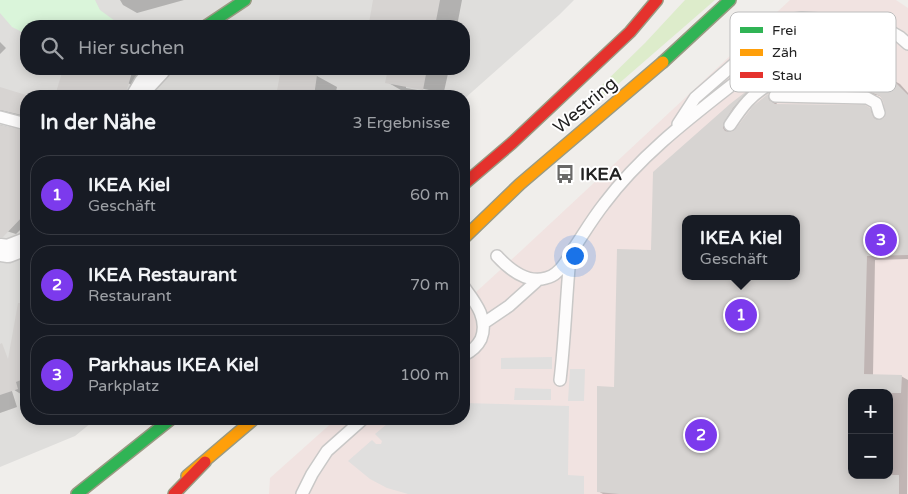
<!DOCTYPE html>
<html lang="de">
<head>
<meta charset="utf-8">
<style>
  :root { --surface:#171b24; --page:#20242c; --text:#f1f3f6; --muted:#9ea1a6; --line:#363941; --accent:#7c3aed }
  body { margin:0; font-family:"Varela Round",sans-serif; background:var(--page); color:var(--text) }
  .controls { position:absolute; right:15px; bottom:15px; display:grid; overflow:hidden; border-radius:10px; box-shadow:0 2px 12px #0003 }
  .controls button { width:45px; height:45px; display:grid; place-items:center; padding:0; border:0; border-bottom:1px solid var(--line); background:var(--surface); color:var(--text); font:25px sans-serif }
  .you { position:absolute; left:574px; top:255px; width:18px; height:18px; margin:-12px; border:4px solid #fff; border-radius:50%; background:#1a73e8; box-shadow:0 0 0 8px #1a73e833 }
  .badge { display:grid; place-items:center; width:32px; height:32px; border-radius:50%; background:var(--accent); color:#fff; font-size:16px; font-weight:700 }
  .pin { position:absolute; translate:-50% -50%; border:2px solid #fff; box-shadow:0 1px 5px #0006 }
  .popup { position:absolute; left:682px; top:215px; width:118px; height:65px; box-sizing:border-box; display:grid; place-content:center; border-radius:10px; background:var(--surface); filter:drop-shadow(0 1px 4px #0005); font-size:16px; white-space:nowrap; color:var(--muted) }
  .popup b { font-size:19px; color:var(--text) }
  .popup::after { content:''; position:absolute; left:50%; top:100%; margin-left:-10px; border:10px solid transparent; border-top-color:var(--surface) }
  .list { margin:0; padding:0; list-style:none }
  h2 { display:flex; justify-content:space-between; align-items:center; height:65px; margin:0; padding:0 20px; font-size:21px }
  h2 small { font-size:16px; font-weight:400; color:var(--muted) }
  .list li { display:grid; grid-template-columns:32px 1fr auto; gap:15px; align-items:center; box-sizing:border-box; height:80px; margin:0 10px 10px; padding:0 10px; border:1px solid var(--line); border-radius:20px }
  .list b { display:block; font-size:19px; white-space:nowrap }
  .list p { margin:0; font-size:16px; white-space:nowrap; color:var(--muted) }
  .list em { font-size:16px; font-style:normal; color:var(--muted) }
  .icon { flex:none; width:28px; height:28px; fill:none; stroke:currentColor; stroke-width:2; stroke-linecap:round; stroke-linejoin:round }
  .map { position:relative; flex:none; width:908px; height:494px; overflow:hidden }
  .search { position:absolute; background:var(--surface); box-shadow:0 2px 12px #0003; left:20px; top:20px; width:450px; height:55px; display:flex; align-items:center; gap:12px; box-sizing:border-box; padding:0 18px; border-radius:20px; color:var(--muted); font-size:19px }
  .panel { position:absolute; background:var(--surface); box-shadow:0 2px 12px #0003; left:20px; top:90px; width:450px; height:335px; border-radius:20px }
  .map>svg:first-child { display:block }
  .residential { fill:#dfdedc; fill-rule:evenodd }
  .commercial { fill:#f1e3e1; fill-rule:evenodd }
  .grass { fill:#ddeccb }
  .park { fill:#daf5da }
  .parking { fill:#e0dfde }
  .shadow { fill:#0003; fill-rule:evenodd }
  .building { fill:#d7d4d2; fill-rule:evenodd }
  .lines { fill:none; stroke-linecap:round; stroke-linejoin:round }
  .lane-casing { stroke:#c9c8c7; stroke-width:14 }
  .street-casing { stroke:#c9c8c7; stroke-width:25 }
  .fast-casing { stroke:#999a82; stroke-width:14 }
  .slow-casing { stroke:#999a82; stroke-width:14 }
  .jam-casing { stroke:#999a82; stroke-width:14 }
  .lane { stroke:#fdfcfc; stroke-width:11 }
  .street { stroke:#fdfcfc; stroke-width:22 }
  .fast { stroke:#30b455; stroke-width:11 }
  .slow { stroke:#ff9f0a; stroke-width:11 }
  .jam { stroke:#e5322d; stroke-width:11 }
  .labels { text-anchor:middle; stroke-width:4; stroke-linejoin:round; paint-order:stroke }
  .street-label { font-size:18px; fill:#222; stroke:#fff }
  .poi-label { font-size:18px; font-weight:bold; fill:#222; stroke:#fff; text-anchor:start }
  .key { fill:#fff; stroke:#bdbdbd; stroke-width:1 }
  .key-label { font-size:14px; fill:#222 }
</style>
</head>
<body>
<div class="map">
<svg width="908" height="494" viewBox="0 0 908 494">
  <rect width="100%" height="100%" fill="#f0eeeb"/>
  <path class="residential" d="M0 0H574L559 15 464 99V96H26V419H96L75 436 0 467ZM26 26H464V69H26Z"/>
  <path class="commercial" d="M790 0H896L908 8V494H269L270 478 336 419H464V303L523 249ZM686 219H796V276H686ZM852 393H889V475H852Z"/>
  <path class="grass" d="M685 0H715L601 99 595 92 645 43Z"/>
  <path class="park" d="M0 0H95L100 10 122 26H26V34L12 27 0 13Z"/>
  <path class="parking" d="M552 357V369H501V358Z
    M570 369H585L584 401H568Z
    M515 388 551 389V400H514Z
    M464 403 569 406 568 475 584 476V494H408L387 488 370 479 348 461 372 440 376 444H381L382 441 375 434 393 419H464Z"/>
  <path class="shadow" d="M120 0H184L137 13 123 5Z
    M374 0H462L457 26H377L370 22Z
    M0 42 6 48 0 54Z
    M80 69H133L140 73 136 86 124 82 120 96H56L58 88 73 93Z
    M282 69 317 76 337 87 335 96H277Z
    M389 69H449L443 96H421L406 93 387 82ZM406 85 429 90V92L406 88Z
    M766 77H771L778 81 769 85 731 129V133H734L768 96 776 100 777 105 865 107 878 114 881 122 886 118 888 111 882 97 877 95 844 94 839 91 863 90 874 79 883 84V85L891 79 900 84 908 93V259L875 260 873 375 901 376 908 380 907 494H603L598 491 615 388 652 251 730 105ZM686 219H796V276H686ZM852 393H889V475H852Z
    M1 89 27 96 26 118 10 113H5L0 118V92Z
    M0 125 26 132V224L16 234 0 229Z
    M18 312 26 313V396H24L11 388 17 407 0 413V360L6 376Z"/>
  <path class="building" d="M373 0H440L435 26H386L369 23Z
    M63 69H133L125 96H55Z
    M281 69 317 75 314 96H276Z
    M388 69H427L423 90 385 83Z
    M766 76H771L760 81 748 91 733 108 723 124V128L725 131 729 132 734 131 753 106 768 94 769 100 775 104 865 105 870 108 874 118 878 120 884 118 886 114 883 101 880 96 868 91 834 90 862 89 865 86 866 82 864 77H875L876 81 882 84 886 83 889 78H891L908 95V255L867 256 864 374 902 375 901 393H852V475H899V494H619L597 492V386L614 387 617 249 651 250 653 172 730 104ZM686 219H796V276H686Z
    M0 87 26 95V116L0 110Z
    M0 125 26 131V213L3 237H0Z
    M18 303H26V378L16 382 18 389 0 395V344L2 343 8 359Z"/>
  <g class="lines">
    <g class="lane-casing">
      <path id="lane" d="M775 96 867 98 876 103 879 113
        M0 117 26 124
        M678 124 695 98 771 32 780 24 789 20 802 18 849 21 881 26 900 37 908 44
        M730 125C742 107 751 94 772 83L859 82
        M497 256C509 269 527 284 546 278 550 277 554 275 556 273 564 267 569 257 574 248 584 233 593 218 604 204 645 149 702 109 756 66L779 56 848 55 867 58 876 63 882 70V77
        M464 287C475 302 489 319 481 339 477 347 472 351 464 355
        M484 323 509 306 538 280
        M560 380C565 339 566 298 570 257
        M302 494 312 474 327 451 363 419"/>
    </g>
    <g class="street-casing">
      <path id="street" d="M138 96 145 84 159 69
        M0 250 8 251 26 244"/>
    </g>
    <g class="fast-casing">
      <path id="fast" d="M206 26 245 0
        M663 62 730 0
        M77 494 171 419"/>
    </g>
    <g class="slow-casing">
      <path id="slow" d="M464 238 520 184 663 62
        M187 476 254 419"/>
    </g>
    <g class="jam-casing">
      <path id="jam" d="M464 184 512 143 630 32 657 0
        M174 494 205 462"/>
    </g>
    <use href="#lane" class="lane"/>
    <use href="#street" class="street"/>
    <use href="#fast" class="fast"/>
    <use href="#slow" class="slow"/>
    <use href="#jam" class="jam"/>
  </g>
  <defs>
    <g id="bus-bare" transform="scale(1.5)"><path d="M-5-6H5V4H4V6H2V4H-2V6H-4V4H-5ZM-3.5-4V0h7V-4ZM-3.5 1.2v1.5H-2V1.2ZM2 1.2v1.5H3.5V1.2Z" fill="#6a6968" stroke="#fff" stroke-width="2.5" paint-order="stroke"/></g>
  </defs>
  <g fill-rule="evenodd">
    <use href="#bus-bare" x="565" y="174"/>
  </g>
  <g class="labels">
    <g class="street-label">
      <text transform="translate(585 105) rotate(-40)" y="6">Westring</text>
    </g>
    <g class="poi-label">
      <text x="580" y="180">IKEA</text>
    </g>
  </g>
  <rect x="730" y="12" width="166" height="80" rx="8" class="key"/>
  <rect x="740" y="27" width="23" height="6" fill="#30b455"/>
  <rect x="740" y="49" width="23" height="7" fill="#ff9f0a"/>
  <rect x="740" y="72" width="23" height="6" fill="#e5322d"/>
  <g class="key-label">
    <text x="772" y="35">Frei</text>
    <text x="772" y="57">Zäh</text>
    <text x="772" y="80">Stau</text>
  </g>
</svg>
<div class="controls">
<button>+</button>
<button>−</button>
</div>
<div class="you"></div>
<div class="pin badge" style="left:741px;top:315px">1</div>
<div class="popup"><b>IKEA Kiel</b>Geschäft</div>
<div class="pin badge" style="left:701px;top:435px">2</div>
<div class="pin badge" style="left:881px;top:240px">3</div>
<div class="search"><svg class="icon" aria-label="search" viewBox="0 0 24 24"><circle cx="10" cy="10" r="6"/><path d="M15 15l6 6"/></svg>Hier suchen</div>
<section class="panel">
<h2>In der Nähe<small>3 Ergebnisse</small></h2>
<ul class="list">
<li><span class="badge">1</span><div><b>IKEA Kiel</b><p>Geschäft</p></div><em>60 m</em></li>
<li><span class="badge">2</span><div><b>IKEA Restaurant</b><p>Restaurant</p></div><em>70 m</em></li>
<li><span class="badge">3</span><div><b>Parkhaus IKEA Kiel</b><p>Parkplatz</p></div><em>100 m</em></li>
</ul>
</section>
</div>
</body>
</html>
